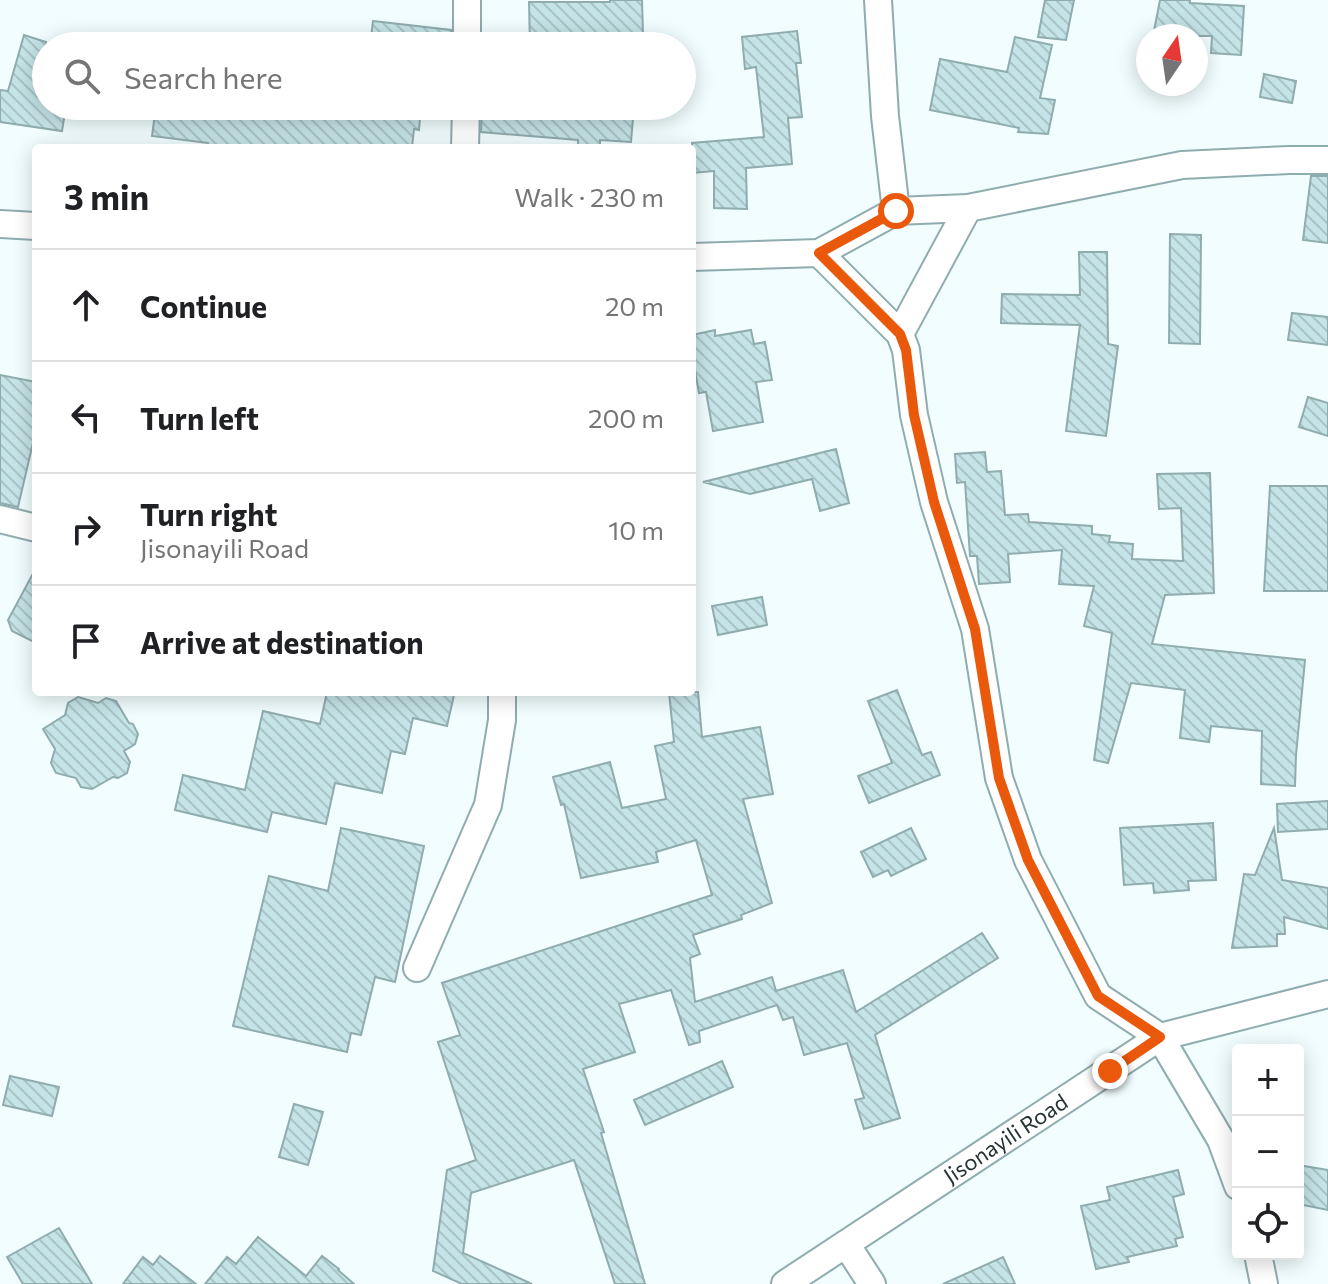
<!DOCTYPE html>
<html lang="en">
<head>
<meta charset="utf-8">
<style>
  :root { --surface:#fff; --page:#f2f2f2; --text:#202124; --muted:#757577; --line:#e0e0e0 }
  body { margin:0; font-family:Commissioner,sans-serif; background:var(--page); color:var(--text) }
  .controls { position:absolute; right:24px; bottom:24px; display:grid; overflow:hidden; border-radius:8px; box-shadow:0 4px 20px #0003 }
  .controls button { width:72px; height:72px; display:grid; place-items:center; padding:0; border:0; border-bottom:2px solid var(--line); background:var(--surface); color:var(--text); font:40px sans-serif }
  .compass { position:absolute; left:1136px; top:24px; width:72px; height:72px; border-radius:50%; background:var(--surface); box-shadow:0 4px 20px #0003; rotate:13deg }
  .stop { position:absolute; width:24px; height:24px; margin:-18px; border:6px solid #ea580c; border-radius:50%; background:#fff }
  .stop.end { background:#ea580c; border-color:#fff; box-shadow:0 2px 8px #0008 }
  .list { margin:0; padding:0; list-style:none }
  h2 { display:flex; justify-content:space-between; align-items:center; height:104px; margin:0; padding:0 32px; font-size:34px }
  h2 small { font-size:26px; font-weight:400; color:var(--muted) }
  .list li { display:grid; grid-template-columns:52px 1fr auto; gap:24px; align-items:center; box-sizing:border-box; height:112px; padding:0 32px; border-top:2px solid var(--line) }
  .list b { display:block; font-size:30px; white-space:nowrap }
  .list p { margin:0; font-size:26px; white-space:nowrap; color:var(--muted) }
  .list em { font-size:26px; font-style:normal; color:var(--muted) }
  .icon { flex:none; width:44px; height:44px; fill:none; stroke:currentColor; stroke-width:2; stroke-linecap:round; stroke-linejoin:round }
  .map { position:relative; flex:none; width:1328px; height:1284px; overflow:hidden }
  .search { position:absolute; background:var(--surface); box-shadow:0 4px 20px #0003; left:32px; top:32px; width:664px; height:88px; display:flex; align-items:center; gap:20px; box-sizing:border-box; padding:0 28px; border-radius:44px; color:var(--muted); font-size:30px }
  .panel { position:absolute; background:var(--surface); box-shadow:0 4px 20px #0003; left:32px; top:144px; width:664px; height:552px; border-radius:8px }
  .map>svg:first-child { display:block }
  .building { fill:url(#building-back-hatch); stroke:#8facaf; stroke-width:2 }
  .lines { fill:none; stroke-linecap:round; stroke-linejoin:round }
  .minor-casing { stroke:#8facaf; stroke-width:30 }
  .minor { stroke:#fff; stroke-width:26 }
  .route { stroke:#ea580c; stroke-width:10 }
  .labels { text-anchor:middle; stroke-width:7; stroke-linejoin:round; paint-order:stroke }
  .street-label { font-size:22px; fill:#263233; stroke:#fff }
</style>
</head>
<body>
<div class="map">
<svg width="1328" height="1284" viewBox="0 0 1328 1284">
  <defs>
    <pattern id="building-back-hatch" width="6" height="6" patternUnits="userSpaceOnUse" patternTransform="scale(2)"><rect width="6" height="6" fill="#c5e4e7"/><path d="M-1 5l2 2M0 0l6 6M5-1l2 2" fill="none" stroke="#a9c4c7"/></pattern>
  </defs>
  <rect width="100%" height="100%" fill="#f1fdfe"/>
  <path class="building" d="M610 0H642L643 33H639L638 46H530L529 2H610Z
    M1045 0H1074L1066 40 1038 37Z
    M1160 0H1190V3L1244 6 1241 55 1211 53 1212 36H1153Z
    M373 21 451 30V46H370Z
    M797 31 801 63H796L802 117 788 118 792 164 746 168 747 209 714 208V171L692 173V143L764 137 756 67 745 69 742 37Z
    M24 35 46 42V106H66L62 131 0 122V90L8 91Z
    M1015 37 1052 45 1040 98 1055 100 1048 134 1018 132 1019 128 930 110 940 59 1007 72Z
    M1264 74 1296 81 1292 103 1260 97Z
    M156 106H421L419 130 414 129 412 148H206L208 143 152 136Z
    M482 106H526L604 112V106H634L631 142 600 140V148H578V140L481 132Z
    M1311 176H1328V243L1303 240Z
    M1170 234 1201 235 1200 344 1169 343Z
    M1079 252H1107L1108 344 1118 346 1106 436 1066 431 1080 325 1001 323 1002 294 1080 295Z
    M1292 313 1328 317V345L1288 340Z
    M715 330V336L751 330 754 344 765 342 772 380 756 382 763 422 713 431 706 392 699 393 692 354V335Z
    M0 375 36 382V430L18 507 0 503Z
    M1308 397 1328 403V436L1299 427Z
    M836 449 849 503 820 511 812 479 750 494 703 482Z
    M985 452 987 472 1001 471 1005 515 1028 514 1029 522 1092 526V534L1110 536 1109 542 1133 544 1132 559 1183 561 1181 508 1159 509 1157 474 1210 473 1214 593 1165 595 1152 644 1305 660 1296 755 1295 786 1261 784 1262 731 1211 726 1209 742 1180 738 1185 690 1131 683 1108 763 1094 760 1112 633 1084 626 1094 586 1059 584 1062 550 1008 554 1010 582 979 584 977 556H970L965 482 957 483 955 454Z
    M1270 486H1328V591H1264Z
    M36 568V643L12 631 8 620Z
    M762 597 767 625 718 635 712 606Z
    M897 690 922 755 931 752 940 775 869 803 858 776 892 763 868 701Z
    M327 692H442L454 695 447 726 413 718 405 754 391 751 382 793 335 783 326 824 272 812 267 832 175 810 183 775 245 790 263 711 320 724Z
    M669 692H698L702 737 760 727 773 794 743 799 772 903 741 915 742 919 693 935 700 954 690 958 695 1002 772 977 776 991 843 970 856 1012 982 933 998 958 875 1035 900 1118 864 1129 855 1100 864 1098 847 1043 804 1055 793 1017 783 1020 777 1005 699 1031 700 1042 689 1045 671 990 619 1004 635 1052 583 1069 604 1132 601 1133 645 1284H615L574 1160 471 1193 463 1253 532 1284H462L433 1271 447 1170 476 1160 438 1042 460 1035 442 983 712 895 696 840 656 852 658 862 581 878 564 804 561 805 553 777 610 762 622 808 666 799 655 746 674 742Z
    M78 697 98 703 106 698 116 701 129 723 133 724 138 734 135 744 124 751 130 762 127 773 118 778 113 777 92 789 81 787 76 778 56 773 51 763 55 749 43 729 65 715 68 703Z
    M1328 801V829L1278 832 1277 804Z
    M1213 823 1216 880 1188 881 1189 890 1154 893 1153 883 1124 885 1120 828Z
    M341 828 424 846 395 982 375 977 361 1035 351 1033 347 1052 233 1026 269 876 328 891Z
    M911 828 926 859 891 876 888 870 873 877 861 852Z
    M1274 828 1282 880 1328 888V929L1284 917 1285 934H1277V946L1232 948 1244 874 1255 875Z
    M722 1061 733 1087 645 1125 634 1100Z
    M10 1076 59 1087 52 1116 3 1105Z
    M294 1104 323 1112 308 1165 279 1157Z
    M1298 1165 1328 1170V1210L1298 1204Z
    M1178 1170 1184 1194 1173 1197 1183 1237 1175 1239 1177 1246 1127 1257 1129 1262 1096 1269 1081 1206 1110 1200 1107 1187Z
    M59 1228 92 1284H23L7 1257Z
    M258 1237 306 1276 322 1256 339 1269 338 1270 354 1284H205L227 1257 236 1264Z
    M160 1256 196 1284H123L143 1257 153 1265Z
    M1003 1257 1015 1284H943Z"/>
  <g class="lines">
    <g class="minor-casing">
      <g id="minor">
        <path d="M878 0 885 116 896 211"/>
        <path d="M467 46V0"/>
        <path d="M465 148 466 106"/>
        <path d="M0 224 36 226"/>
        <path d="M819 253 900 334 906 350 914 415 934 502 975 629 999 778 1028 860 1098 996 1160 1037 1221 1140 1238 1186"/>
        <path d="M692 257 819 253 896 211 968 208 1182 165 1289 160H1328"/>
        <path d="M900 334 968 208"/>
        <path d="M0 519 36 528"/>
        <path d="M417 968 488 805 502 720V692"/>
        <path d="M846 1244 872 1284"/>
        <path d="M1258 1254 1264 1284"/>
        <path id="s1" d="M785 1284 1160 1037 1328 994"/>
      </g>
    </g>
    <use href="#minor" class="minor"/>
  </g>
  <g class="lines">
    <path class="route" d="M896 211 819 253 900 334 906 350 914 415 934 502 975 629 999 778 1028 860 1098 996 1160 1037 1110 1071"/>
  </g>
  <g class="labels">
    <g class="street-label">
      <text dy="8" stroke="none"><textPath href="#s1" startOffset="264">Jisonayili Road</textPath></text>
    </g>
  </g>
</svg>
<div class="controls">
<button>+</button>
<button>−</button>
<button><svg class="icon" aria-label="locate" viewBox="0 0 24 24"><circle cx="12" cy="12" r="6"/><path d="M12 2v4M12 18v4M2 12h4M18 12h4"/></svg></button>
</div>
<svg class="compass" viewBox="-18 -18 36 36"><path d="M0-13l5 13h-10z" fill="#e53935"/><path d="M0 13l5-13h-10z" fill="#757577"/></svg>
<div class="stop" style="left:896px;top:211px"></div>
<div class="stop end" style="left:1110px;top:1071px"></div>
<div class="search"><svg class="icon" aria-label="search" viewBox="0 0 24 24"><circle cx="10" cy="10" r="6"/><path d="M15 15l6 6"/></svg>Search here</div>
<section class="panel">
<h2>3 min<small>Walk · 230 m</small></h2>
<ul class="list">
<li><svg class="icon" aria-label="ahead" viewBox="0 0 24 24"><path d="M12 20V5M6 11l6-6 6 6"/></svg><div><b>Continue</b></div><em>20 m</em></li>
<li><svg class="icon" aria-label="left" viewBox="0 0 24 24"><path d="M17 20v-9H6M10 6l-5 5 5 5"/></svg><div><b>Turn left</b></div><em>200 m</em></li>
<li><svg class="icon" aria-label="right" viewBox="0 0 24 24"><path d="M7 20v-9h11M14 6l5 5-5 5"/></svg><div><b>Turn right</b><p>Jisonayili Road</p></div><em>10 m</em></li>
<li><svg class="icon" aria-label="arrive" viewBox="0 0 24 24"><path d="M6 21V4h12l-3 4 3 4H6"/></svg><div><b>Arrive at destination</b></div></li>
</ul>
</section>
</div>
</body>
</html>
